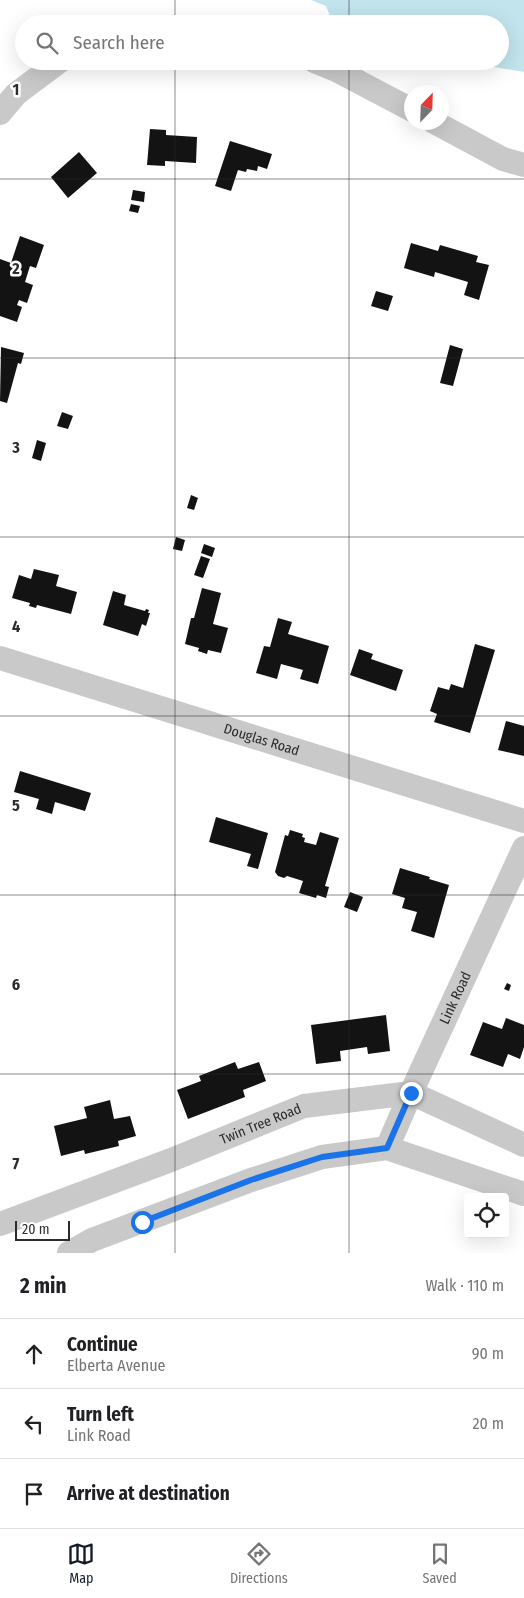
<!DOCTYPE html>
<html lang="en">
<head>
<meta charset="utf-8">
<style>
  :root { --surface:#fff; --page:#f2f2f2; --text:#202124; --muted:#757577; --line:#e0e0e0; --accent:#111827 }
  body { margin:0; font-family:"Fira Sans Condensed",sans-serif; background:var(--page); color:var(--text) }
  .controls { position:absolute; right:15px; bottom:15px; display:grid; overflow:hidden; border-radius:5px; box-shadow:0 5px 20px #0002 }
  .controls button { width:45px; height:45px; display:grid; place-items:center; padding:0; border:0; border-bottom:1px solid var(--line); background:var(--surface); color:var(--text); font:25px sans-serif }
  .compass { position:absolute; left:404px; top:85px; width:45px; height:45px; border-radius:50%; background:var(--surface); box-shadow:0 5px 20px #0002; rotate:23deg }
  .scale { position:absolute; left:15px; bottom:12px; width:55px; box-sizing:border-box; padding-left:5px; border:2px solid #2c2c2c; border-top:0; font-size:14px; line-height:18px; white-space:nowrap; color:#2c2c2c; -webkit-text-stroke:4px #fff; paint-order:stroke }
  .stop { position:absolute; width:15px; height:15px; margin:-11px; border:4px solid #1a73e8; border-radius:50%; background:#fff }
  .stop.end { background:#1a73e8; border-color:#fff; box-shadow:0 1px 5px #0008 }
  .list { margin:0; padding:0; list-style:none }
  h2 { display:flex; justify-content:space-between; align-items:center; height:65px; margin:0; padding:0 20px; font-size:21px }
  h2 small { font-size:16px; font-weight:400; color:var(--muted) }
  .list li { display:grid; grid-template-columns:32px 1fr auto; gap:15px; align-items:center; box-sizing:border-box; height:70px; padding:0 20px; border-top:1px solid var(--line) }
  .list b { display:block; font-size:19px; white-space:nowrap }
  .list p { margin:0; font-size:16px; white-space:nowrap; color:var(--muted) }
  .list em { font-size:16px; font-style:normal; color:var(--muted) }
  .icon { flex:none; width:28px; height:28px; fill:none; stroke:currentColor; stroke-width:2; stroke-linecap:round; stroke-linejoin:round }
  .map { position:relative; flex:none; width:524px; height:1253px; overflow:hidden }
  .search { position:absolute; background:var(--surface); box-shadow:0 5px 20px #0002; left:15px; right:15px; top:15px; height:55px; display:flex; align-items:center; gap:12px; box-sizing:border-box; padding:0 18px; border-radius:28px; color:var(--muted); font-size:19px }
  .sheet { height:275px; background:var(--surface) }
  nav { display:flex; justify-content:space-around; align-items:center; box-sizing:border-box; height:70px; border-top:1px solid var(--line); background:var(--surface); font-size:14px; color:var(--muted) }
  nav a { display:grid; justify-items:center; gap:2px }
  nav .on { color:var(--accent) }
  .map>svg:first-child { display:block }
  .water { fill:#c2e4ed }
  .building { fill:#131313 }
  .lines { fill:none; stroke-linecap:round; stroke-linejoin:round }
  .minor { stroke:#c9c9c9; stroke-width:24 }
  .route { stroke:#1a73e8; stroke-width:6 }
  .grid { fill:none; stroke:#2c2c2c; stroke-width:1; stroke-opacity:0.55 }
  .labels { text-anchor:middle; stroke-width:5; stroke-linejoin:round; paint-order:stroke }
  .street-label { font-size:14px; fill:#2c2c2c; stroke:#fff }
  .grid-label { font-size:16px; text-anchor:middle; font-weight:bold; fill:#2c2c2c; stroke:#fff; stroke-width:5; stroke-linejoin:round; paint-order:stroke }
</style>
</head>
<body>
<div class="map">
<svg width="524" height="1253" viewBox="0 0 524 1253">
  <rect width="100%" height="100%" fill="#fff"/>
  <path class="water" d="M311 0H524V72L459 61H500V24H333L326 6Z"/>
  <path class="building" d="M150 129 166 130V135L197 137 196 163 165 161V166L147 165Z
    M230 141 272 154 267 169 258 166 257 171 247 169 246 172 238 170 231 191 215 186Z
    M79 152 97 173 68 198 51 177Z
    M133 190 145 192 144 202 131 200Z
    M131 204 140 206 138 213 129 211Z
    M20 236 44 245 36 268 30 266 25 282 33 285 27 303 19 300 17 305 22 307 17 322 0 316V259L11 263Z
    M411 243 438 251 440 245 478 256 476 262 489 265 479 300 464 295 468 282 435 272 434 277 404 268Z
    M376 291 393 296 388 311 371 306Z
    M450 345 463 349 453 386 440 383Z
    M1 347 24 353 21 364 18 363 7 403 0 401Z
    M62 412 73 416 68 429 57 426Z
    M37 440 46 443 41 461 32 458Z
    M191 495 198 498 194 510 187 508Z
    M176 537 185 540 182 551 173 549Z
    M204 544 215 548 212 557 201 553Z
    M201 556 210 559 203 578 194 575Z
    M34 569 59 575 56 586 77 592 71 614 37 605 36 608 29 606 30 603 12 598 19 575 31 579Z
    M202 588 221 593 213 624 228 628 221 653 208 650 207 654 198 651 199 648 185 644 191 618H194Z
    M113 591 126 595 124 605 145 611 146 609 149 610 148 613H150L146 626 142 624 138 636 103 625Z
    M278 618 292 622 288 634 329 646 318 684 300 679 303 670 281 664 277 679 256 673 264 646 270 647Z
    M475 644 495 650 470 733 434 722 437 714 430 711 438 687 449 690 451 684 463 688Z
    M359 649 373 654 371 659 403 670 396 691 350 675Z
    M506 721 524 726V756L498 750Z
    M20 771 91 793 85 811 55 802 52 814 36 809 39 799 14 792Z
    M216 817 268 833 258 869 247 866 251 854 209 842Z
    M290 830 303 834 302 837 305 838 304 842 316 845 320 832 339 838 325 886 329 887 326 898 317 895 316 898 299 893 303 881 287 876 284 878 278 876 275 872 285 835 288 836Z
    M400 868 430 877 429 879 449 885 434 938 411 931 417 912 402 908 405 898 392 894Z
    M350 892 363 897 357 912 344 907Z
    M507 983 511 985 509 991 504 989Z
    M386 1015 390 1051 368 1054 367 1047 340 1051 341 1061 316 1064 311 1025Z
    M506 1018 524 1025V1047L520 1059 508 1054 503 1067 470 1055 483 1022 502 1029Z
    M235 1062 238 1069 259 1062 266 1081 243 1090 245 1097 188 1119 177 1090 201 1081 199 1076Z
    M110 1100 114 1119 130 1116 136 1136 118 1141 119 1146 85 1154 84 1150 61 1156 54 1126 87 1118 84 1107Z"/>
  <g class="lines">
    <g class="minor">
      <path d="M314 61 336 70 412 110"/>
      <path d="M0 113 16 94 60 61"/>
      <path d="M434 122 503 159 524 165"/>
      <path id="s1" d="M0 658 524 821"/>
      <path id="s2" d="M387 1148 411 1093 524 848"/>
      <path id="s3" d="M0 1224 171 1160 304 1106 411 1093 524 1145"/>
      <path d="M69 1253 92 1240 251 1180 322 1157 387 1148 524 1194"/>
    </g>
  </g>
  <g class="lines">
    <path class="route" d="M142 1222 251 1180 322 1157 387 1148 411 1093"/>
  </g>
  <path class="grid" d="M175 0V24M349 0V24M175 61V1253M349 61V1253M0 179H524M0 358H524M0 537H524M0 716H524M0 895H524M0 1074H524"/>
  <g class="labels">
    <g class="street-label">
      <text dy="5" stroke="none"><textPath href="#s1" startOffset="274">Douglas Road</textPath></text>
      <text dy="5" stroke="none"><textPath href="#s2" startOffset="165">Link Road</textPath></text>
      <text dy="5" stroke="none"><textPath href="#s3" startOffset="279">Twin Tree Road</textPath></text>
    </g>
  </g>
  <g class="grid-label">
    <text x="16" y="95">1</text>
    <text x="16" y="274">2</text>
    <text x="16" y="453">3</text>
    <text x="16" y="632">4</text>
    <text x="16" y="811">5</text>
    <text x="16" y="990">6</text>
    <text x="16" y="1169">7</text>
  </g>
</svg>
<div class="controls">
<button><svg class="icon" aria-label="locate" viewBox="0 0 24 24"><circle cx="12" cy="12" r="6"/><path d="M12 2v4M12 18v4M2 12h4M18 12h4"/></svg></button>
</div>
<svg class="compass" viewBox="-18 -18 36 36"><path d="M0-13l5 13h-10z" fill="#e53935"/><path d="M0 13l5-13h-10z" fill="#757577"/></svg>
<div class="scale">20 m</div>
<div class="stop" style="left:142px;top:1222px"></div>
<div class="stop end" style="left:411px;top:1093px"></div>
<div class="search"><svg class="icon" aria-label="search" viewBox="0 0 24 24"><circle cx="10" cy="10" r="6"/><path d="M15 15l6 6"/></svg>Search here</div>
</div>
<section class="sheet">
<h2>2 min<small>Walk · 110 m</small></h2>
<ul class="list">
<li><svg class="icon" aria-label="ahead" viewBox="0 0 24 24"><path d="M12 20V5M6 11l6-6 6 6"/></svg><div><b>Continue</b><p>Elberta Avenue</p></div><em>90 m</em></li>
<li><svg class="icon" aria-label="left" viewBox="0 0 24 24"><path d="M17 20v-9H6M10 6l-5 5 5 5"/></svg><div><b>Turn left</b><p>Link Road</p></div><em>20 m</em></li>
<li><svg class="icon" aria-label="arrive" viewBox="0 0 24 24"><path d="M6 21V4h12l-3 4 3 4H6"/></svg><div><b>Arrive at destination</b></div></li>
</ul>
</section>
<nav>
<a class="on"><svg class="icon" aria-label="map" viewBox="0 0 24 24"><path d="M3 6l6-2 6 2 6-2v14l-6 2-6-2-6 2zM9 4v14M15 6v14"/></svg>Map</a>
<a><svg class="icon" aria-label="directions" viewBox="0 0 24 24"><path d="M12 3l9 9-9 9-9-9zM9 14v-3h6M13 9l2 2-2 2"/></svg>Directions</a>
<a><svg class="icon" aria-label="saved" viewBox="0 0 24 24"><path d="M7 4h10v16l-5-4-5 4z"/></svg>Saved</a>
</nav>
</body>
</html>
